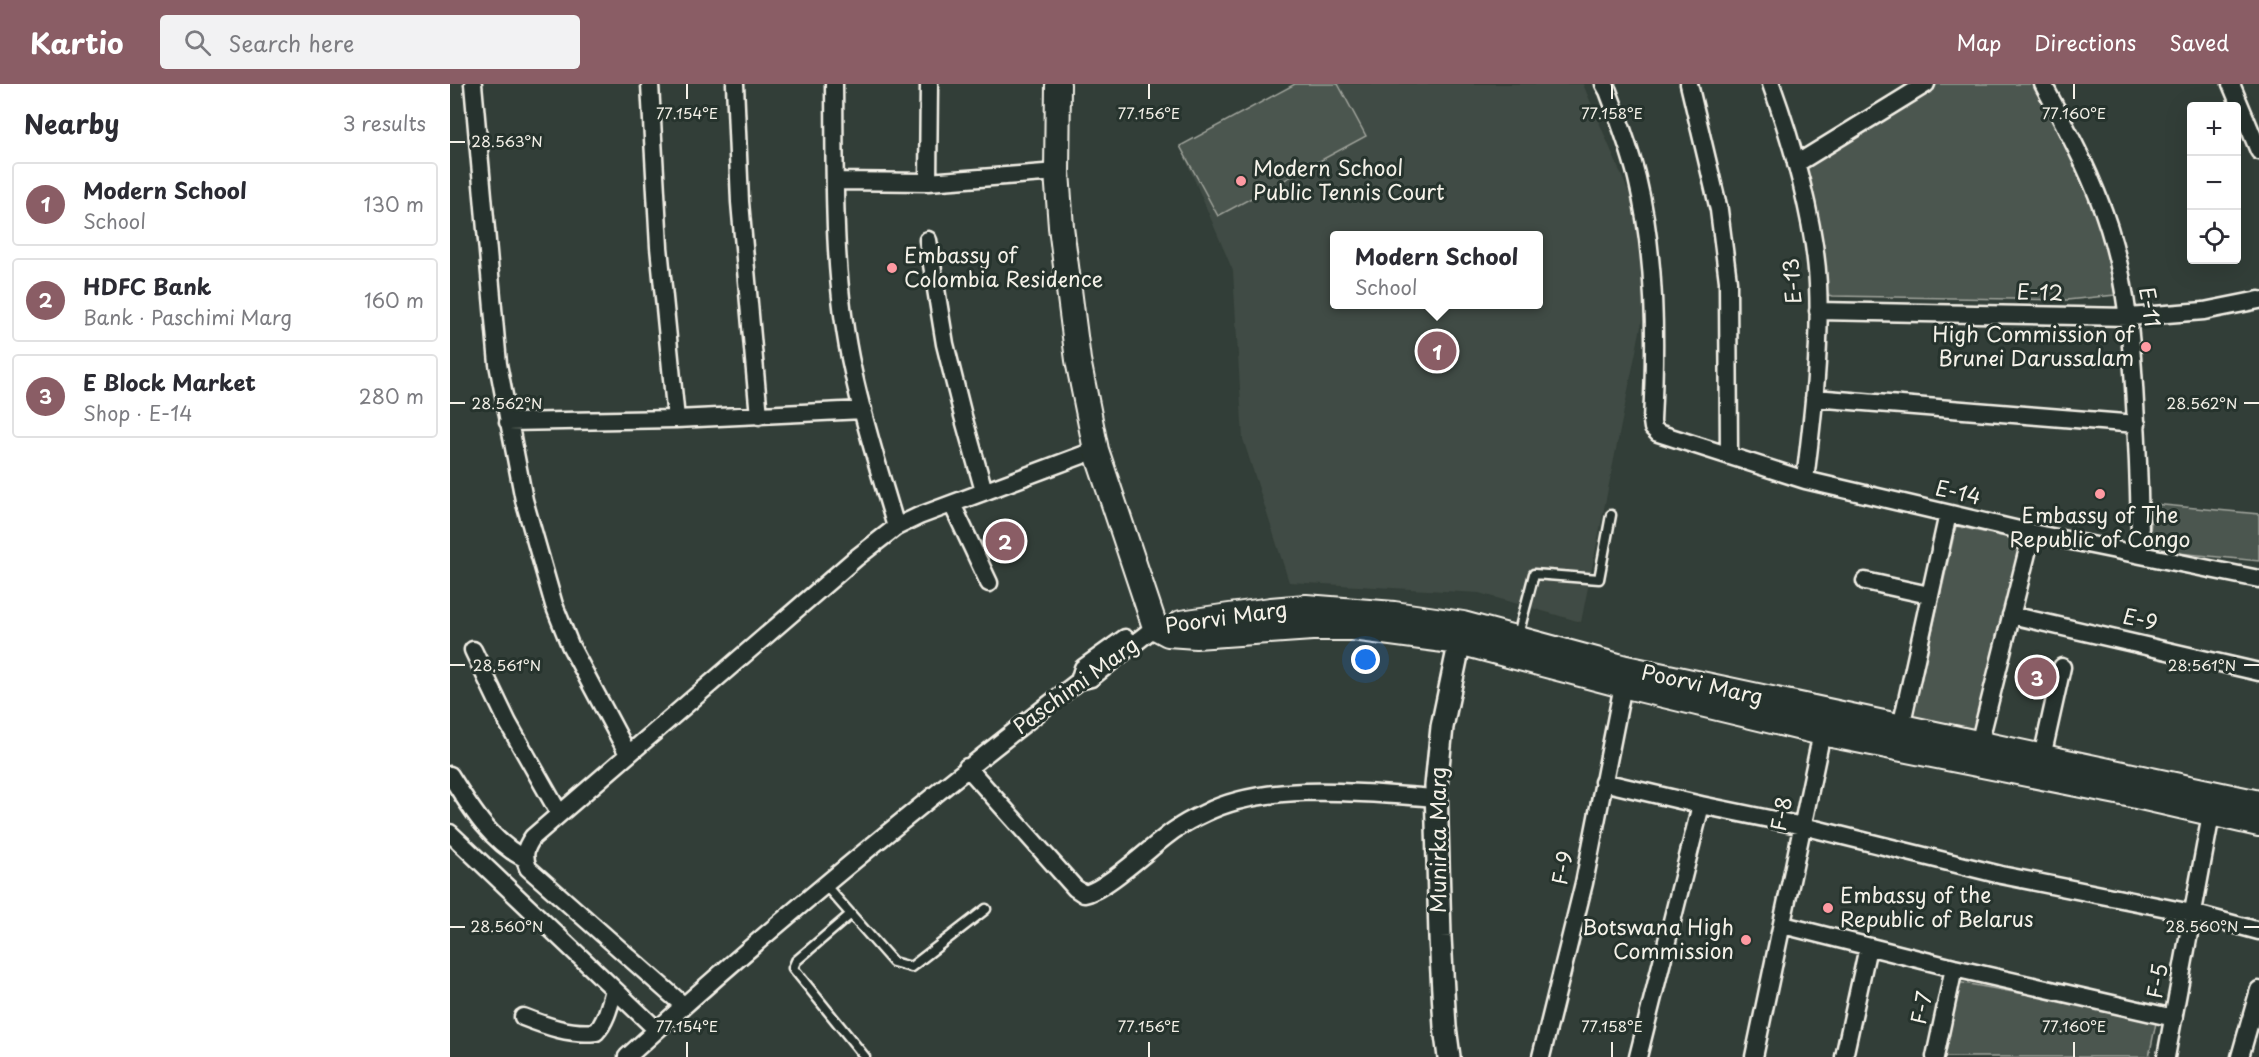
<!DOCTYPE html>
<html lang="en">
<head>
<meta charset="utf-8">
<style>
  :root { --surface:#fff; --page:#f2f2f3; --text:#2b2b33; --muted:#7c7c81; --line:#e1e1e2; --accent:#8a5d65 }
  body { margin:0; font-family:"Playpen Sans",sans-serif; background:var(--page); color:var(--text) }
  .controls { position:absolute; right:18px; top:18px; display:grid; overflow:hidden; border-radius:6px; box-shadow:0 6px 24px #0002 }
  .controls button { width:54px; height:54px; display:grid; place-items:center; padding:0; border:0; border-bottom:2px solid var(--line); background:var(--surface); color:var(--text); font:30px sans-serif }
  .you { position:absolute; left:916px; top:576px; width:21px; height:21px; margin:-15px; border:4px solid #fff; border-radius:50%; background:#1a73e8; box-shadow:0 0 0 9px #1a73e833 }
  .badge { display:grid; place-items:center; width:39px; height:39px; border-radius:50%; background:var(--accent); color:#fff; font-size:20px; font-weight:700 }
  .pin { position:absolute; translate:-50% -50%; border:3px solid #fff; box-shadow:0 2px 6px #0006 }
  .popup { position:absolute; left:880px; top:147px; width:213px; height:78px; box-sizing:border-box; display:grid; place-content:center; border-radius:6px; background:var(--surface); filter:drop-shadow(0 2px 4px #0005); font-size:20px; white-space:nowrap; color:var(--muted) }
  .popup b { font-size:22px; color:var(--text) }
  .popup::after { content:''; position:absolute; left:50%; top:100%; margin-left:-12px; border:12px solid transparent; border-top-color:var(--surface) }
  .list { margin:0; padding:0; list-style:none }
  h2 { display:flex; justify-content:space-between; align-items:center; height:78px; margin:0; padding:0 24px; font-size:26px }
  h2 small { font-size:20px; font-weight:400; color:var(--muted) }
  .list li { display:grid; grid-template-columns:39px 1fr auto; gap:18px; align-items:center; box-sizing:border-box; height:84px; margin:0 12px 12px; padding:0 12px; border:2px solid var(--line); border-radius:6px }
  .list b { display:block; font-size:22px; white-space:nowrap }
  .list p { margin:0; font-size:20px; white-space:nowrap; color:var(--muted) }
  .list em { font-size:20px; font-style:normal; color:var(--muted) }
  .icon { flex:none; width:33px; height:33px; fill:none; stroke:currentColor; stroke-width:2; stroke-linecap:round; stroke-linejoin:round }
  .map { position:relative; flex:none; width:1809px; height:973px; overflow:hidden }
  header { display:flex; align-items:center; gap:36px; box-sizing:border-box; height:84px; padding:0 30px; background:var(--accent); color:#fff }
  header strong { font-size:28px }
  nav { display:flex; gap:33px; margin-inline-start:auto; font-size:21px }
  .search { width:420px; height:54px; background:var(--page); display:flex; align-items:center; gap:15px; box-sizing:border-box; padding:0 21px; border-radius:6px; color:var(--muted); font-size:22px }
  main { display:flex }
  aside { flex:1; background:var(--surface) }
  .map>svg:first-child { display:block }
  .built { fill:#404b44; fill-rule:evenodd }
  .green { fill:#4c564f; stroke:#a0a49c; stroke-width:1.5 }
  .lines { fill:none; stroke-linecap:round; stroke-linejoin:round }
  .service-casing { stroke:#f4f1e8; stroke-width:13 }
  .minor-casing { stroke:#f4f1e8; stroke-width:21 }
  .tertiary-casing { stroke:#f4f1e8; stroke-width:26 }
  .secondary-casing { stroke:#f4f1e8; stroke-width:28 }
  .service { stroke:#26332d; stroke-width:8 }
  .minor { stroke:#26332d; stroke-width:16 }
  .tertiary { stroke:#26332d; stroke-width:21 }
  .secondary { stroke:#26332d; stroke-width:24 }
  .ticks { fill:none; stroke:#f4f1e8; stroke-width:2 }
  .poi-dot { fill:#ff9aa2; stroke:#26332d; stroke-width:2 }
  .labels { text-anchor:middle; stroke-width:6; stroke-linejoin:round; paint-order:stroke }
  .poi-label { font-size:21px; fill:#f4f1e8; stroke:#26332d; text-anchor:start }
  .street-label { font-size:21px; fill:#f4f1e8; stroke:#26332d }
  .ticks-label { font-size:15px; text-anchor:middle; fill:#f4f1e8; stroke:#26332d; stroke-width:6; stroke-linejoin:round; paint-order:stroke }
</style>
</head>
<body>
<header>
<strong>Kartio</strong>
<div class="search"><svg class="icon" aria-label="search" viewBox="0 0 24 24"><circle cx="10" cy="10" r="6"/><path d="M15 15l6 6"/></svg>Search here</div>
<nav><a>Map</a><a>Directions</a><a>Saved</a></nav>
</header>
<main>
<aside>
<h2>Nearby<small>3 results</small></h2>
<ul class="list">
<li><span class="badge">1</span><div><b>Modern School</b><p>School</p></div><em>130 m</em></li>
<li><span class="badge">2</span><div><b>HDFC Bank</b><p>Bank · Paschimi Marg</p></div><em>160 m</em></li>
<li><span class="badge">3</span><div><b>E Block Market</b><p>Shop · E-14</p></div><em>280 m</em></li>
</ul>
</aside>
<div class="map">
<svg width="1809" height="973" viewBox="0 0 1809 973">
  <rect width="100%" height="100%" fill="#323e38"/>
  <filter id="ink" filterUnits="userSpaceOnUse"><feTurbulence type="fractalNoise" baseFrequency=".0167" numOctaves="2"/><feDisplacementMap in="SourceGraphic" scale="12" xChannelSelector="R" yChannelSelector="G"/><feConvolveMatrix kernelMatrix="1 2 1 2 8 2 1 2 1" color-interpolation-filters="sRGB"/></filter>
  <g filter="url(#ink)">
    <path class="built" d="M845 0H1133L1184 121 1197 213 1131 538 1029 509 839 498 793 355 783 187 730 62ZM885 152H1089V220H885Z"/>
    <path class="green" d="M845 0H888L916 52 768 132 730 62Z
      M1483 0H1585L1619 59 1651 141 1665 211 1617 216 1383 212 1372 210 1352 79Z
      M1703 420 1809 430V477L1698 466Z
      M1506 442 1577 458 1526 651 1462 637Z
      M1502 897 1707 934 1699 973H1488Z"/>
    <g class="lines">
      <g class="service-casing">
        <path id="service" d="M1068 551 1084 490 1149 495 1161 431
          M376 802 443 878 461 883 536 825
          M401 830 346 877 343 884 415 973"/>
      </g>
      <g class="minor-casing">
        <path id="minor" d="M23 0 48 280 74 416 104 521 120 561 178 670
          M200 0 209 163 226 335
          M285 0 290 118 309 332
          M384 0C385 95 382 195 403 288 414 340 431 392 446 443
          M1154 0 1158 7C1169 36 1180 65 1187 94 1206 173 1206 257 1202 337L1203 344 1208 349 1355 396 1582 449 1809 495
          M1239 0 1269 126 1278 197 1279 372
          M1321 0C1342 58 1365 138 1368 200 1371 265 1363 331 1355 396
          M1593 0C1618 47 1643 93 1659 144 1677 202 1682 260 1685 320 1688 370 1690 419 1690 470
          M1781 0 1809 67
          M1346 80 1476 0
          M386 97 478 98 607 88
          M478 98 479 0
          M478 156 495 260 513 332 534 407
          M1368 227 1679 233 1754 227 1809 216
          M1364 314 1687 340
          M58 338 226 335 413 326
          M502 420 539 499
          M1415 497 1479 511
          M1561 531 1809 588
          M23 566 58 639 109 729
          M629 597 633 584 675 554
          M1451 643 1498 430
          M1529 660 1582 449
          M1592 673 1612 583
          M517 683 625 804 634 810C655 807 703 761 723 747 733 740 744 734 755 729 817 697 917 709 985 714
          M0 691C20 723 40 757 74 774
          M1153 698 1251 721 1353 742 1551 791 1742 829 1809 847
          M0 749 207 946
          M1333 841 1504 884 1724 934
          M233 921 78 784C73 771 75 764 83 753L406 474 446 443 469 432 646 366
          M73 933C96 942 120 951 146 948 156 938 160 920 164 906
          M177 973C322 841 474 717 629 597L641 594 705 543
          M1091 973 1134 799 1175 591
          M1188 973 1251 721
          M1304 973 1374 639
          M1394 973 1418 863
          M1485 973 1504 884
          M1716 973 1763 720
          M1790 973 1809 906"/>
      </g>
      <g class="tertiary-casing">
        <path id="tertiary" d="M999 973 995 943 990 853 986 702 992 643 1013 542"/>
      </g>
      <g class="secondary-casing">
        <path id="secondary" d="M608 0 607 88 611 143 628 276 646 366 705 543
          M731 539 821 526 856 523 944 530 1013 540 1176 584 1809 719
          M705 543 718 550 746 552 862 544H903L1009 558 1172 601 1372 649 1682 711 1809 740"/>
      </g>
      <use href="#service" class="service"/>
      <use href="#minor" class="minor"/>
      <use href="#tertiary" class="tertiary"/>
      <use href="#secondary" class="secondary"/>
    </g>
  </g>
  <path class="ticks" d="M237 0V15M699 0V15M1162 0V15M1624 0V15M0 58H15M0 319H15M1794 319H1809M0 581H15M1794 581H1809M0 843H15M1794 843H1809M237 958V973M699 958V973M1162 958V973M1624 958V973"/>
  <g class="poi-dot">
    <circle cx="791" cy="97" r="6"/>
    <circle cx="442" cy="184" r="6"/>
    <circle cx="1696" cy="263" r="6"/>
    <circle cx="1650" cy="410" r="6"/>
    <circle cx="1378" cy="824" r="6"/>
    <circle cx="1296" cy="856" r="6"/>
  </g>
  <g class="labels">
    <g class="poi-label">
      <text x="803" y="92">Modern School<tspan x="803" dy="24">Public Tennis Court</tspan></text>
      <text x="454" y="179">Embassy of<tspan x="454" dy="24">Colombia Residence</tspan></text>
      <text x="1684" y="258" text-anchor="end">High Commission of<tspan x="1684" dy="24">Brunei Darussalam</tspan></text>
      <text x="1650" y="439" text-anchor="middle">Embassy of The<tspan x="1650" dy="24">Republic of Congo</tspan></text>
      <text x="1390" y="819">Embassy of the<tspan x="1390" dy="24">Republic of Belarus</tspan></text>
      <text x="1284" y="851" text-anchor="end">Botswana High<tspan x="1284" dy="24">Commission</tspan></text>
    </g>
    <g class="street-label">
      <text transform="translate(1343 197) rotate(-94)" y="7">E-13</text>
      <text transform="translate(1590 209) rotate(2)" y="7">E-12</text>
      <text transform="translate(1699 223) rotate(81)" y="7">E-11</text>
      <text transform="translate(1508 409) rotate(13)" y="7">E-14</text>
      <text transform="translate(776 534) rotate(-8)" y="7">Poorvi Marg</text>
      <text transform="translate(1690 536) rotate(13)" y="7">E-9</text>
      <text transform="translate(1252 601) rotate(12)" y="7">Poorvi Marg</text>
      <text transform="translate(626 602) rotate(-36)" y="7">Paschimi Marg</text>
      <text transform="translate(1332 730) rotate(-79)" y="7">F-8</text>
      <text transform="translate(989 756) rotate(-90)" y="7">Munirka Marg</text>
      <text transform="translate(1113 784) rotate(-79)" y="7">F-9</text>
      <text transform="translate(1708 897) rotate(-80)" y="7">F-5</text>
      <text transform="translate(1472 924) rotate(-78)" y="7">F-7</text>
    </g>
  </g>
  <g class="ticks-label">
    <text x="237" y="35">77.154°E</text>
    <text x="699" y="35">77.156°E</text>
    <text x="1162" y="35">77.158°E</text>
    <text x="1624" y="35">77.160°E</text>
    <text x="57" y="63">28.563°N</text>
    <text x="57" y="325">28.562°N</text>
    <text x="1752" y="325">28.562°N</text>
    <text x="57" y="587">28.561°N</text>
    <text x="1752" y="587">28.561°N</text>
    <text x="57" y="848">28.560°N</text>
    <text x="1752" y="848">28.560°N</text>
    <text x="237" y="948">77.154°E</text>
    <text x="699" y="948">77.156°E</text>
    <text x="1162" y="948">77.158°E</text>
    <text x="1624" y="948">77.160°E</text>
  </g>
</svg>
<div class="controls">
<button>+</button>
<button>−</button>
<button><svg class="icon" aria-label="locate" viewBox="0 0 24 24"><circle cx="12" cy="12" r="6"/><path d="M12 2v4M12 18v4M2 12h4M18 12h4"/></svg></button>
</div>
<div class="you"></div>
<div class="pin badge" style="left:987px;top:267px">1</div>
<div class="popup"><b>Modern School</b>School</div>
<div class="pin badge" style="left:555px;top:457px">2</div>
<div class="pin badge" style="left:1587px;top:593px">3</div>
</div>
</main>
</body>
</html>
